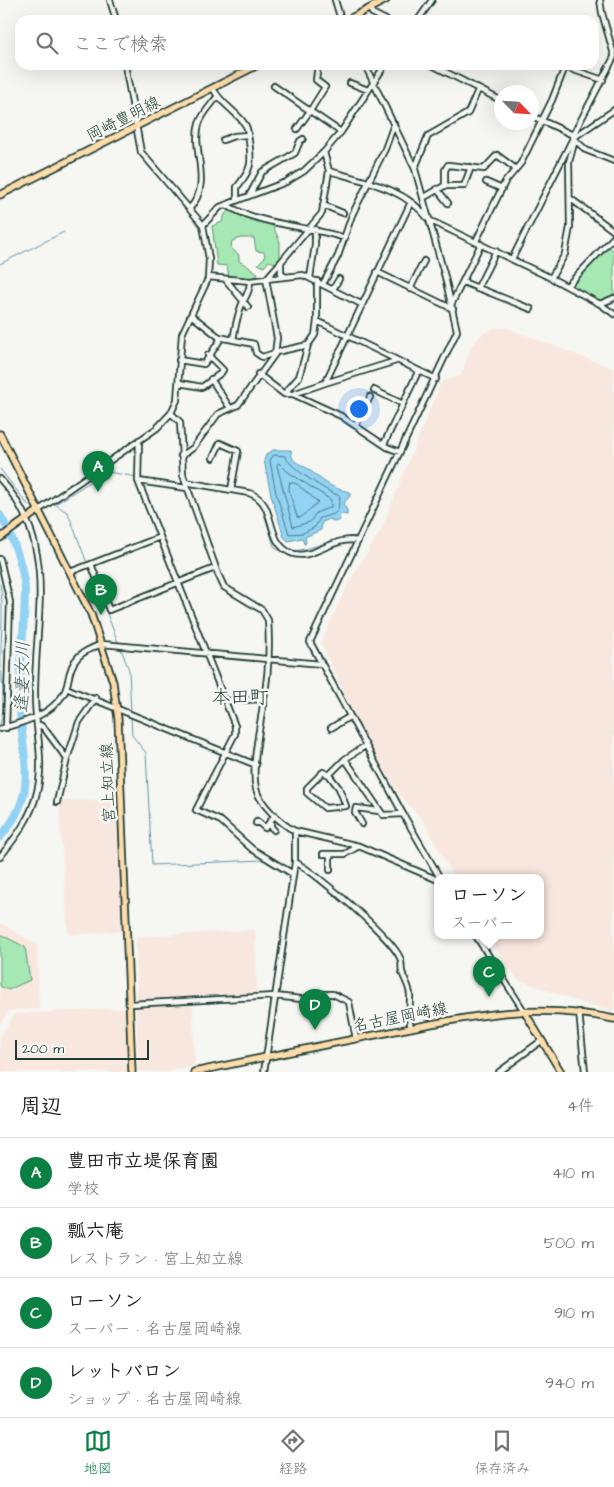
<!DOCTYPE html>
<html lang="ja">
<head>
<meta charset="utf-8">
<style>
  :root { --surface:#fff; --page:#f2f2f2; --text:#202124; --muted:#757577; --line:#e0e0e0; --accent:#0b8043 }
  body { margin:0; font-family:"Architects Daughter","Klee One",sans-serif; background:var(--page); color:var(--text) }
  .compass { position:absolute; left:494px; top:85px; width:45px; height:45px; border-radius:50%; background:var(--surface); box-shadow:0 5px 20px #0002; rotate:115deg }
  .scale { position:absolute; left:15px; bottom:12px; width:134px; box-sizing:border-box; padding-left:5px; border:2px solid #1f3d34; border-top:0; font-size:14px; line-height:18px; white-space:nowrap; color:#1f3d34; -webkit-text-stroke:4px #f6f6f2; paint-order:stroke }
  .you { position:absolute; left:358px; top:408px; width:18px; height:18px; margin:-12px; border:4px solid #fff; border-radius:50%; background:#1a73e8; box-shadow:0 0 0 8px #1a73e833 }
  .badge { display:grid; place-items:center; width:32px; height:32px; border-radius:50%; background:var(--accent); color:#fff; font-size:16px; font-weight:700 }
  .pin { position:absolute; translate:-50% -41px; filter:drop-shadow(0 1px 2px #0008) }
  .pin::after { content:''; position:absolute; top:26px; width:18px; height:15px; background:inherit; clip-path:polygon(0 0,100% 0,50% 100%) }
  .popup { position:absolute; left:434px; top:874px; width:110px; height:65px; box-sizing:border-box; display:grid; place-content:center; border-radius:10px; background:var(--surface); filter:drop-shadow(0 1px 4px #0005); font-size:16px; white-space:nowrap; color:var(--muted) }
  .popup b { font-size:19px; color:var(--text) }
  .popup::after { content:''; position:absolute; left:50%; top:100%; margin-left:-10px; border:10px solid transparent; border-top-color:var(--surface) }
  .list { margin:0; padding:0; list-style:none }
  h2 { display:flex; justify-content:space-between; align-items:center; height:65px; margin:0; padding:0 20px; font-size:21px }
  h2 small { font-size:16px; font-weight:400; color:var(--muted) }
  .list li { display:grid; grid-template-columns:32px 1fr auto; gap:15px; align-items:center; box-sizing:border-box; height:70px; padding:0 20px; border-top:1px solid var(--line) }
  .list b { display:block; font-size:19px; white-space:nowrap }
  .list p { margin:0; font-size:16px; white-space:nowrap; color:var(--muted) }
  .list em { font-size:16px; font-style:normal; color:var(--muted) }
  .icon { flex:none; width:28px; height:28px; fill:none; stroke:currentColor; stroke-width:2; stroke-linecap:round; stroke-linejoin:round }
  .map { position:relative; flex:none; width:614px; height:1072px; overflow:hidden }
  .search { position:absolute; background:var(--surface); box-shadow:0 5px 20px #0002; left:15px; right:15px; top:15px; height:55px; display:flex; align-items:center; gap:12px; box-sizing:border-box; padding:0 18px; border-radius:15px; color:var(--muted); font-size:19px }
  .sheet { height:345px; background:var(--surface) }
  nav { display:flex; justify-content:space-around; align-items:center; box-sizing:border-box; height:70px; border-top:1px solid var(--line); background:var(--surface); font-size:14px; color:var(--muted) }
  nav a { display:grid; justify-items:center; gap:2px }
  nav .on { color:var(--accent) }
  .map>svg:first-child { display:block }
  .built { fill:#f8e7de }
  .green { fill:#a5e8b3; stroke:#629274 }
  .water { fill:#92d3f4; stroke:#6497a7 }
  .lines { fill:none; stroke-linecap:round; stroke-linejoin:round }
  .shore { stroke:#4d7981; stroke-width:1 }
  .stream { stroke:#6497a7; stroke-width:1 }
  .river { stroke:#92d3f4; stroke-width:8 }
  .minor-casing { stroke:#1f3d34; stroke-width:8 }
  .major-casing { stroke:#1f3d34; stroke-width:9 }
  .minor { stroke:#f6f6f2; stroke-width:4.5 }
  .major { stroke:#fddcac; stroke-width:5.5 }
  .labels { text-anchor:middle; stroke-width:5; stroke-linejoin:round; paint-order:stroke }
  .street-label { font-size:16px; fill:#1f3d34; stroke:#f6f6f2 }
  .water-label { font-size:18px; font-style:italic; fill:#365b5a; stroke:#f6f6f2 }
  .quarter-label { font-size:19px; fill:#1f3d34; stroke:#f6f6f2 }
</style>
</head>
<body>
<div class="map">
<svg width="614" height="1072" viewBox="0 0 614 1072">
  <rect width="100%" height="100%" fill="#f6f6f2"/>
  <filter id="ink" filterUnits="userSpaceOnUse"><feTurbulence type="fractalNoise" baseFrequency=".02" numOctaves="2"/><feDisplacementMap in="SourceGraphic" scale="10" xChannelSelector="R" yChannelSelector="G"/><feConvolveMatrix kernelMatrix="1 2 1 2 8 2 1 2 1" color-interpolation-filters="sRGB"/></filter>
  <g filter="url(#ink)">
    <path class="built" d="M493 328H507L614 369V1012L576 1001 517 979 488 936H540V878H454L424 821 397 792 361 730 321 643 347 586 381 530 441 382 461 376 471 347 482 334Z
      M117 800 123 931 70 935 68 933 59 804 60 801Z
      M0 923 37 945 39 1009 8 1011 0 1025Z
      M255 930 257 995 137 1003 136 937Z
      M193 1004 194 1066 165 1072 138 1071 136 1007Z
      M127 1008 129 1072H0V1037L15 1014Z"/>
    <path class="green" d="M231 209 272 224 280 242V261L278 264 269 261 264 267 258 264 265 257 264 252 256 251 254 238H241L232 241 231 248 239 255V261L258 273 256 278 229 277 227 266 217 265 212 226 222 222 225 214Z
      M608 246 614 251V295L600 301 571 285Z
      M0 934 25 947 30 980 8 990 0 986Z"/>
    <path class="water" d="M273 450H291C291 464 299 462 308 469 324 481 329 488 350 492V496L343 504 347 510V515L342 514 339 516 340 520 334 522 330 519 322 522 321 530 305 537 306 543 304 544 302 538 288 541 284 537 271 495 264 460 266 455Z"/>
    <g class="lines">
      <path class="shore" d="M274 455 285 456C289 467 327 492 340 496L338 510 334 514 320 518 315 527 303 533 289 534 276 493 270 461Z
        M279 463 288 472 331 500V507L316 513 310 522 293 527 277 466Z
        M290 482 297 484 318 502 300 518 297 517 289 490Z"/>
      <path class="stream" d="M0 264 64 232
        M0 469 29 506
        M191 486 231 492
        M55 504 68 513 87 563
        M261 504 274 546 278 550 284 551
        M54 505 99 476 108 472 183 485
        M290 551C316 550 331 537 357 536
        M89 567 119 645
        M0 584C4 607 1 631 1 655 0 677 7 704 0 725
        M121 649 129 670 131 713
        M131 717 132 735 146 753 152 865 263 860 288 876"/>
      <path class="river" d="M0 515C14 539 22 561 25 589 25 627 19 665 20 703 20 756 42 791 0 837"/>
      <g class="minor-casing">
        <path id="minor" d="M110 0 116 20
          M335 0 341 20
          M600 0 602 13 614 55
          M370 8 372 13 386 20
          M418 20 432 0
          M614 57 573 135V138L586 150 614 161
          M365 65 415 169 445 277 457 331 310 642 403 814 440 878
          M432 65 502 101
          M350 83 368 90
          M274 86 310 111 325 87 316 80 318 65
          M213 88C220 104 237 111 246 126 248 130 248 136 249 141 252 163 252 169 237 187V200
          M532 116 573 135
          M297 129 310 111 341 132
          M223 140 234 136 248 135
          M415 168 428 136 468 113 478 90
          M329 171C364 181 406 188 429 220L551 278 600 304 614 314
          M486 182 502 189
          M445 186V170L448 165 484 169 497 155 516 169
          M437 189 448 203
          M249 196 262 172 295 153 300 141 303 139
          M423 198 444 186H464L471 167
          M571 199 614 231
          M226 205C263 226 305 225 345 238
          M323 205 343 213
          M190 208C213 183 191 151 199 124 202 114 211 105 217 97
          M203 225 220 207 286 182 304 171 324 152 341 132 385 65
          M476 241 505 182 521 163 552 100 565 67 603 80
          M512 259 573 138 614 110
          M377 272 453 309
          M284 276 281 273V262L322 213 329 171 324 152
          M208 277 250 281C250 291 246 296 242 304 237 316 235 328 233 340
          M310 278 315 245V229
          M551 278 565 254 570 227 569 162 575 140
          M226 280 248 307
          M250 281 266 279 281 262
          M463 282 531 309
          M323 284 338 256 352 215 385 149 394 124
          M567 286 614 237
          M333 289 339 279
          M410 289 424 261
          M477 289 496 251
          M452 303 481 244
          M600 304 614 298
          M317 321 436 379
          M219 337 254 344 256 353 262 357 275 353
          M276 352 308 345
          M179 360 204 364 220 340 219 337 191 315
          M258 374 284 394H293L325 383 411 202
          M211 379 230 408
          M179 383 202 387 221 373 223 370 208 355
          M325 383 396 361
          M374 390 403 404
          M284 394 299 377 308 345 315 335 317 321V281
          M293 394 341 416 387 447 400 452
          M171 413 180 422 183 475 218 574 224 587 262 610 268 620C270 647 268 678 263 705 260 728 251 766 256 789 260 804 281 824 295 831L359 846 438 880
          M356 425 370 397
          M139 440 138 481 235 726V734L196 810 221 821 252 849 293 874
          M384 444 418 372
          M181 456 193 448 218 414 238 405 275 354 277 338 266 279 303 275 361 304
          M213 458 220 443 238 451 231 490
          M0 479C60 544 34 619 35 697 35 728 45 761 37 792 31 818 16 837 0 857
          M138 481 187 488
          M185 482 249 493C278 502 264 542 291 553 312 562 333 535 358 541
          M39 510 157 428 171 413 177 400 182 334 208 279 209 259 203 225 141 152 125 65
          M0 559 10 602 6 728
          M91 564 160 537
          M70 572 91 564 109 610 215 568
          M66 688 256 765
          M226 701 264 699
          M37 726 40 725 44 728 67 759
          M331 728 349 717
          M0 729C23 722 48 717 63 695 66 691 67 685 68 681 72 658 80 652 102 644L321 664
          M345 759 383 815 403 814
          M329 775 339 788 346 806 325 808 307 793V788L323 772 329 775 345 759 365 746
          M57 802 67 759 79 722 96 698
          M271 822V827L274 830
          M256 823 257 821 265 828 275 815
          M362 824 355 812 356 808 379 811
          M323 854H345L359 846
          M295 862C314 871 398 942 401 961 402 965 401 969 402 972 405 981 411 988 410 998 410 1011 407 1014 411 1028
          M330 870V854
          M476 936 524 1011
          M130 1004 275 996 310 1000 323 994H333L349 1002 356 1039
          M579 1012 585 1072
          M264 1072 295 862V831
          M499 1072 541 1041"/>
      </g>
      <g class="major-casing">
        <path id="major" d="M347 20 386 0
          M0 195 258 65
          M0 434 91 614 113 682 118 719 132 1072
          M0 538 39 510
          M524 1011 561 1072
          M194 1072C256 1059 318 1046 380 1034 462 1018 531 1001 614 1019"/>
      </g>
      <use href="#minor" class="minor"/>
      <use href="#major" class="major"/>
    </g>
  </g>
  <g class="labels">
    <g class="street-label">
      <text transform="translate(123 118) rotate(-27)" y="6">岡崎豊明線</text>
      <text transform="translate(107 783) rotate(-92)" y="6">宮上知立線</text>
      <text transform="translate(400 1016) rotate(-11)" y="6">名古屋岡崎線</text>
    </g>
    <g class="water-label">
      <text transform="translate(22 677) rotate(-89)" y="6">逢妻女川</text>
    </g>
    <g class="quarter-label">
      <text x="240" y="703">本田町</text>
    </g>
  </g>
</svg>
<svg class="compass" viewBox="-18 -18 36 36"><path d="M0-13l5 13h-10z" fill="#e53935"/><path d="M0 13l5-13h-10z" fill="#757577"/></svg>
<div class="scale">200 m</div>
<div class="you"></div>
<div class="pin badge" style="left:98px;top:492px">A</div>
<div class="pin badge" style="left:101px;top:615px">B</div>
<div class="pin badge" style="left:489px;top:997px">C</div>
<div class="popup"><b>ローソン</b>スーパー</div>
<div class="pin badge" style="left:315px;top:1030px">D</div>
<div class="search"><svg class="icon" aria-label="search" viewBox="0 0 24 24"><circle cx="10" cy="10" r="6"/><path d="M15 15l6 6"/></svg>ここで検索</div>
</div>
<section class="sheet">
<h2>周辺<small>4件</small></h2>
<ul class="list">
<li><span class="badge">A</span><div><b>豊田市立堤保育園</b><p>学校</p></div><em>410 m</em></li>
<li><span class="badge">B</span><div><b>瓢六庵</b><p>レストラン · 宮上知立線</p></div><em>500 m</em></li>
<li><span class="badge">C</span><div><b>ローソン</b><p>スーパー · 名古屋岡崎線</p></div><em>910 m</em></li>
<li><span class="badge">D</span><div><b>レットバロン</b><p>ショップ · 名古屋岡崎線</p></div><em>940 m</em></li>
</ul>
</section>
<nav>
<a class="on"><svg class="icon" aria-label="map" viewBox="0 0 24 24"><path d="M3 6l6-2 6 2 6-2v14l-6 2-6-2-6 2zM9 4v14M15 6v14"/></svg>地図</a>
<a><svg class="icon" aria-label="directions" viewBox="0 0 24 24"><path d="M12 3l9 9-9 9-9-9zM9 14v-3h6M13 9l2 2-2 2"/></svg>経路</a>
<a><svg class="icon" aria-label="saved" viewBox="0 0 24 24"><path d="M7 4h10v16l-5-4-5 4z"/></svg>保存済み</a>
</nav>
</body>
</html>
